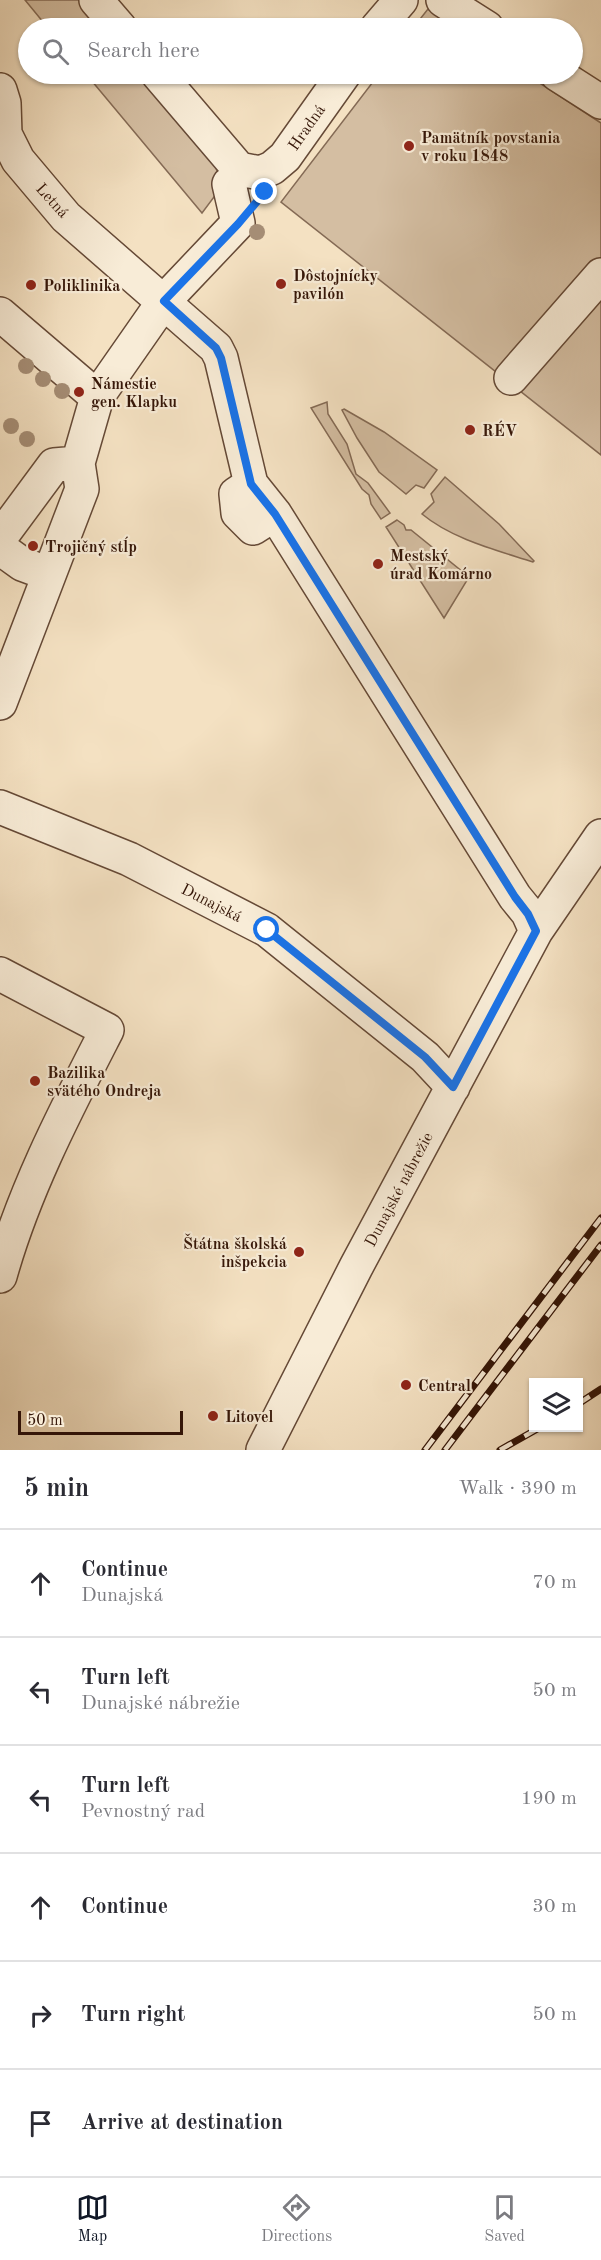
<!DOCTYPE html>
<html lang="en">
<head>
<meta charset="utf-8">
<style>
  :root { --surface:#fff; --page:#f2f2f3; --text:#2b2b33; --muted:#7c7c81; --line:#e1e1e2; --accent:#111827 }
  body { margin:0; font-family:"Old Standard TT",serif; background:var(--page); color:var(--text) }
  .controls { position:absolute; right:18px; bottom:18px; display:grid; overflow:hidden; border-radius:0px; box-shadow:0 2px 4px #0004 }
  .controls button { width:54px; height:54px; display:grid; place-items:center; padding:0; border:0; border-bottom:2px solid var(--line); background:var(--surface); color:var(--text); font:30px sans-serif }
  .scale { position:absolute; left:18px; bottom:15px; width:165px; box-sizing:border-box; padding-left:6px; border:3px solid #351608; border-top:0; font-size:16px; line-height:21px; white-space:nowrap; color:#351608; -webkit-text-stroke:4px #f8ecd7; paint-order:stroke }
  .stop { position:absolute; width:18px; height:18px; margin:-14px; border:4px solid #1a73e8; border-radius:50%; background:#fff }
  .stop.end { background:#1a73e8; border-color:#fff; box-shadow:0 2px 6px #0008 }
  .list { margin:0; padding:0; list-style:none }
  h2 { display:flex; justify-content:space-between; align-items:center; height:78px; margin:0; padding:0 24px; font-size:26px }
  h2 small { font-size:20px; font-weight:400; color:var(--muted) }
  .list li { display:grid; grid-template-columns:39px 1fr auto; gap:18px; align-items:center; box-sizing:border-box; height:108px; padding:0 24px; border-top:2px solid var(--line) }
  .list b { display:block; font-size:22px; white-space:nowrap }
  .list p { margin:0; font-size:20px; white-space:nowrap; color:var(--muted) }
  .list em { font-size:20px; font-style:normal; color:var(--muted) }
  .icon { flex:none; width:33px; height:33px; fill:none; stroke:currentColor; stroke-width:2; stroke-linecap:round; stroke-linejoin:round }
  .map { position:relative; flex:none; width:601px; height:1450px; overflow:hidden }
  .search { position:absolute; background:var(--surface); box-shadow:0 2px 4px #0004; left:18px; right:18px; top:18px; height:66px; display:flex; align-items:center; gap:15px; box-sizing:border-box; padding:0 21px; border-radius:33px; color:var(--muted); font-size:22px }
  .sheet { height:726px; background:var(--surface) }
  nav { display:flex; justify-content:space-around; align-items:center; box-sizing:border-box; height:84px; border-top:2px solid var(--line); background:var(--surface); font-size:16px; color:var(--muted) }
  nav a { display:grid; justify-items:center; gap:3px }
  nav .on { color:var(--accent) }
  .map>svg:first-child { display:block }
  .green { fill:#d4bea2; stroke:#846a55; stroke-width:1.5 }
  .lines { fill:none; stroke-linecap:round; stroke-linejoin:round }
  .minor-casing { stroke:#654936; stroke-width:36 }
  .minor { stroke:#f8ecd7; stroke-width:33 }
  .rail-casing { stroke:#351608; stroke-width:7 }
  .rail { stroke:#f8ecd7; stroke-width:4.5; stroke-dasharray:14; stroke-linecap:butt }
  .tree { fill:#a58d75 }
  .route { stroke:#1a73e8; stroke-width:8 }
  .poi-dot { fill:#8f2418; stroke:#f8ecd7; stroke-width:2 }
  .labels { text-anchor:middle; stroke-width:4.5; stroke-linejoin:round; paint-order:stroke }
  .street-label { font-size:16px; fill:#351608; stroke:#f8ecd7 }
  .poi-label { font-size:16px; font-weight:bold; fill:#351608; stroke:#f8ecd7; text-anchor:start }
</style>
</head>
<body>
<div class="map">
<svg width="601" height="1450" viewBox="0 0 601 1450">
  <rect width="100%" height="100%" fill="#f4e1c2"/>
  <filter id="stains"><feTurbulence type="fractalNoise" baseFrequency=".00333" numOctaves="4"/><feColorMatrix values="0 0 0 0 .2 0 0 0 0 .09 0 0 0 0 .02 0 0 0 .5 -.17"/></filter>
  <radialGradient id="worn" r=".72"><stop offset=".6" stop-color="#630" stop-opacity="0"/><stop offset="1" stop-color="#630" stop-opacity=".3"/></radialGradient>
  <path class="green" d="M25 0H85L108 28H48Z
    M428 9 457 28H413Z
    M86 74H145L211 156 223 185 202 213Z
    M379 74H526L601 123V455L281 202Z
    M327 402 328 414 347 444 356 474 368 483 390 513 381 519 371 504 369 495 362 489 311 408Z
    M344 409 384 432 437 470 424 488 416 485 406 494 379 472 357 438 342 410Z
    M445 477 499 524 534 561 533 562C496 550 452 539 422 514L434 502 431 494Z
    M397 520 404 525 406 530H411L469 577 444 618 386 527Z"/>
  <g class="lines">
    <g class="minor-casing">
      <path id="minor" d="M96 0 120 28
        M443 0 487 28
        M377 28 401 0
        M158 74 239 169 260 173 272 168 285 157 344 74
        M557 74 601 102
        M0 90 4 103 5 134 18 160 66 217 216 348 221 358 251 484 275 514 515 897 528 913 536 931
        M0 314 97 397
        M511 378 601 275
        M251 484 236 494 238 513 253 528 275 514
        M0 538 54 465 78 463
        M0 548 22 564 49 574
        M0 703 82 489 78 463 97 397 164 301 238 223 229 184
        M0 807 129 859 267 930 425 1057 453 1087
        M0 974 107 1030C66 1110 24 1190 0 1276
        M263 1450 356 1267 536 931 601 836"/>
    </g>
    <use href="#minor" class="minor"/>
    <g class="rail-casing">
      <path id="rail" d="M578 1404 601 1389
        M425 1450 601 1218
        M445 1450 601 1245
        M500 1450 539 1428"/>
    </g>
    <use href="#rail" class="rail"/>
  </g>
  <g class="tree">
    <circle cx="257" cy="232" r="8"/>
    <circle cx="26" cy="366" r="8"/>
    <circle cx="43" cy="379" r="8"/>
    <circle cx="62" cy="391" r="8"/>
    <circle cx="11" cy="426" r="8"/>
    <circle cx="27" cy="439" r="8"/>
  </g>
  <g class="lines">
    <path class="route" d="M265 192 238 224 164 301 216 348 221 358 251 484 275 514 515 897 528 914 536 931 453 1087 425 1057 267 930"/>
  </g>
  <g class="poi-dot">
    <circle cx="409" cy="146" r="6"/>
    <circle cx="281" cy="284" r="6"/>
    <circle cx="31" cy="285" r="6"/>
    <circle cx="79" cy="392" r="6"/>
    <circle cx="470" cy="430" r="6"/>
    <circle cx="33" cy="546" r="6"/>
    <circle cx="378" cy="564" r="6"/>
    <circle cx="35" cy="1081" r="6"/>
    <circle cx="299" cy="1252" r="6"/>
    <circle cx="406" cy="1385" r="6"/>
    <circle cx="213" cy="1416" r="6"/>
  </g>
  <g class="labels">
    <g class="street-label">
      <text transform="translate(306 127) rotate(-55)" y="6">Hradná</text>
      <text transform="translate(53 200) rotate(48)" y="6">Letná</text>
      <text transform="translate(212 902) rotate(27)" y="6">Dunajská</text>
      <text transform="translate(398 1189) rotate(-62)" y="6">Dunajské nábrežie</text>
    </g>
    <g class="poi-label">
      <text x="421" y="143">Pamätník povstania<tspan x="421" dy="18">v roku 1848</tspan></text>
      <text x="293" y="281">Dôstojnícky<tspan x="293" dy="18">pavilón</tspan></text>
      <text x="43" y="291">Poliklinika</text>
      <text x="91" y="389">Námestie<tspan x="91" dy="18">gen. Klapku</tspan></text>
      <text x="482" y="436">RÉV</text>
      <text x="45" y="552">Trojičný stĺp</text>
      <text x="390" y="561">Mestský<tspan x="390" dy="18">úrad Komárno</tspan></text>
      <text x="47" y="1078">Bazilika<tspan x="47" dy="18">svätého Ondreja</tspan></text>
      <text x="287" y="1249" text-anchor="end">Štátna školská<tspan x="287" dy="18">inšpekcia</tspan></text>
      <text x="418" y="1391">Central</text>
      <text x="225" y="1422">Litovel</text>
    </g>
  </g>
  <rect width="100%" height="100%" filter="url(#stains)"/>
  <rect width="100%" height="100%" fill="url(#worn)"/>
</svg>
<div class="controls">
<button><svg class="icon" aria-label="layers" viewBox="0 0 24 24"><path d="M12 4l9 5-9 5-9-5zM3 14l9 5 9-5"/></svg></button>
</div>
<div class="scale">50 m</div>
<div class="stop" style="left:267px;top:930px"></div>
<div class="stop end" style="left:265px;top:192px"></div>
<div class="search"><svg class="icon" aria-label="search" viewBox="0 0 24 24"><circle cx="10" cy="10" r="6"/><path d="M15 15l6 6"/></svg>Search here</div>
</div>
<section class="sheet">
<h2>5 min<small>Walk · 390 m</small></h2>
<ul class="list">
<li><svg class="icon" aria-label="ahead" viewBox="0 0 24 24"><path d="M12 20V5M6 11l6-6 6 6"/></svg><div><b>Continue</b><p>Dunajská</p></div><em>70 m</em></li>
<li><svg class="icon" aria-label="left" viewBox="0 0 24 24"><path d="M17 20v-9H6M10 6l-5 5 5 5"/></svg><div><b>Turn left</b><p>Dunajské nábrežie</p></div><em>50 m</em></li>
<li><svg class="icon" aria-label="left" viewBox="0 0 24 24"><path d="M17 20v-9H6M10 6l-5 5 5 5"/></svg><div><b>Turn left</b><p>Pevnostný rad</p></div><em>190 m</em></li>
<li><svg class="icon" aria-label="ahead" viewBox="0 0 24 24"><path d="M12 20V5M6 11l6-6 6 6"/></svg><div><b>Continue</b></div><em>30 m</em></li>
<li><svg class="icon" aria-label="right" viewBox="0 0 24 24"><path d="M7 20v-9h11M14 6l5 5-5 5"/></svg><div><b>Turn right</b></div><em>50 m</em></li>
<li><svg class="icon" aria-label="arrive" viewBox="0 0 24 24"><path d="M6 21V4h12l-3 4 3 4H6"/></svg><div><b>Arrive at destination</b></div></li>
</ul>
</section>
<nav>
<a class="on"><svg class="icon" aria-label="map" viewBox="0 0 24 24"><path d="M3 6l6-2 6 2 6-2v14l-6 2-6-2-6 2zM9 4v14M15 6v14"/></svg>Map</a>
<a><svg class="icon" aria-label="directions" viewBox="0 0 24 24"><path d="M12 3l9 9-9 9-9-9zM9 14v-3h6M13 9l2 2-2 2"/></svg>Directions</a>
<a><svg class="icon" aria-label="saved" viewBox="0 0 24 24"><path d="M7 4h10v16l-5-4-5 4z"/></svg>Saved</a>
</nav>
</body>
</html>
